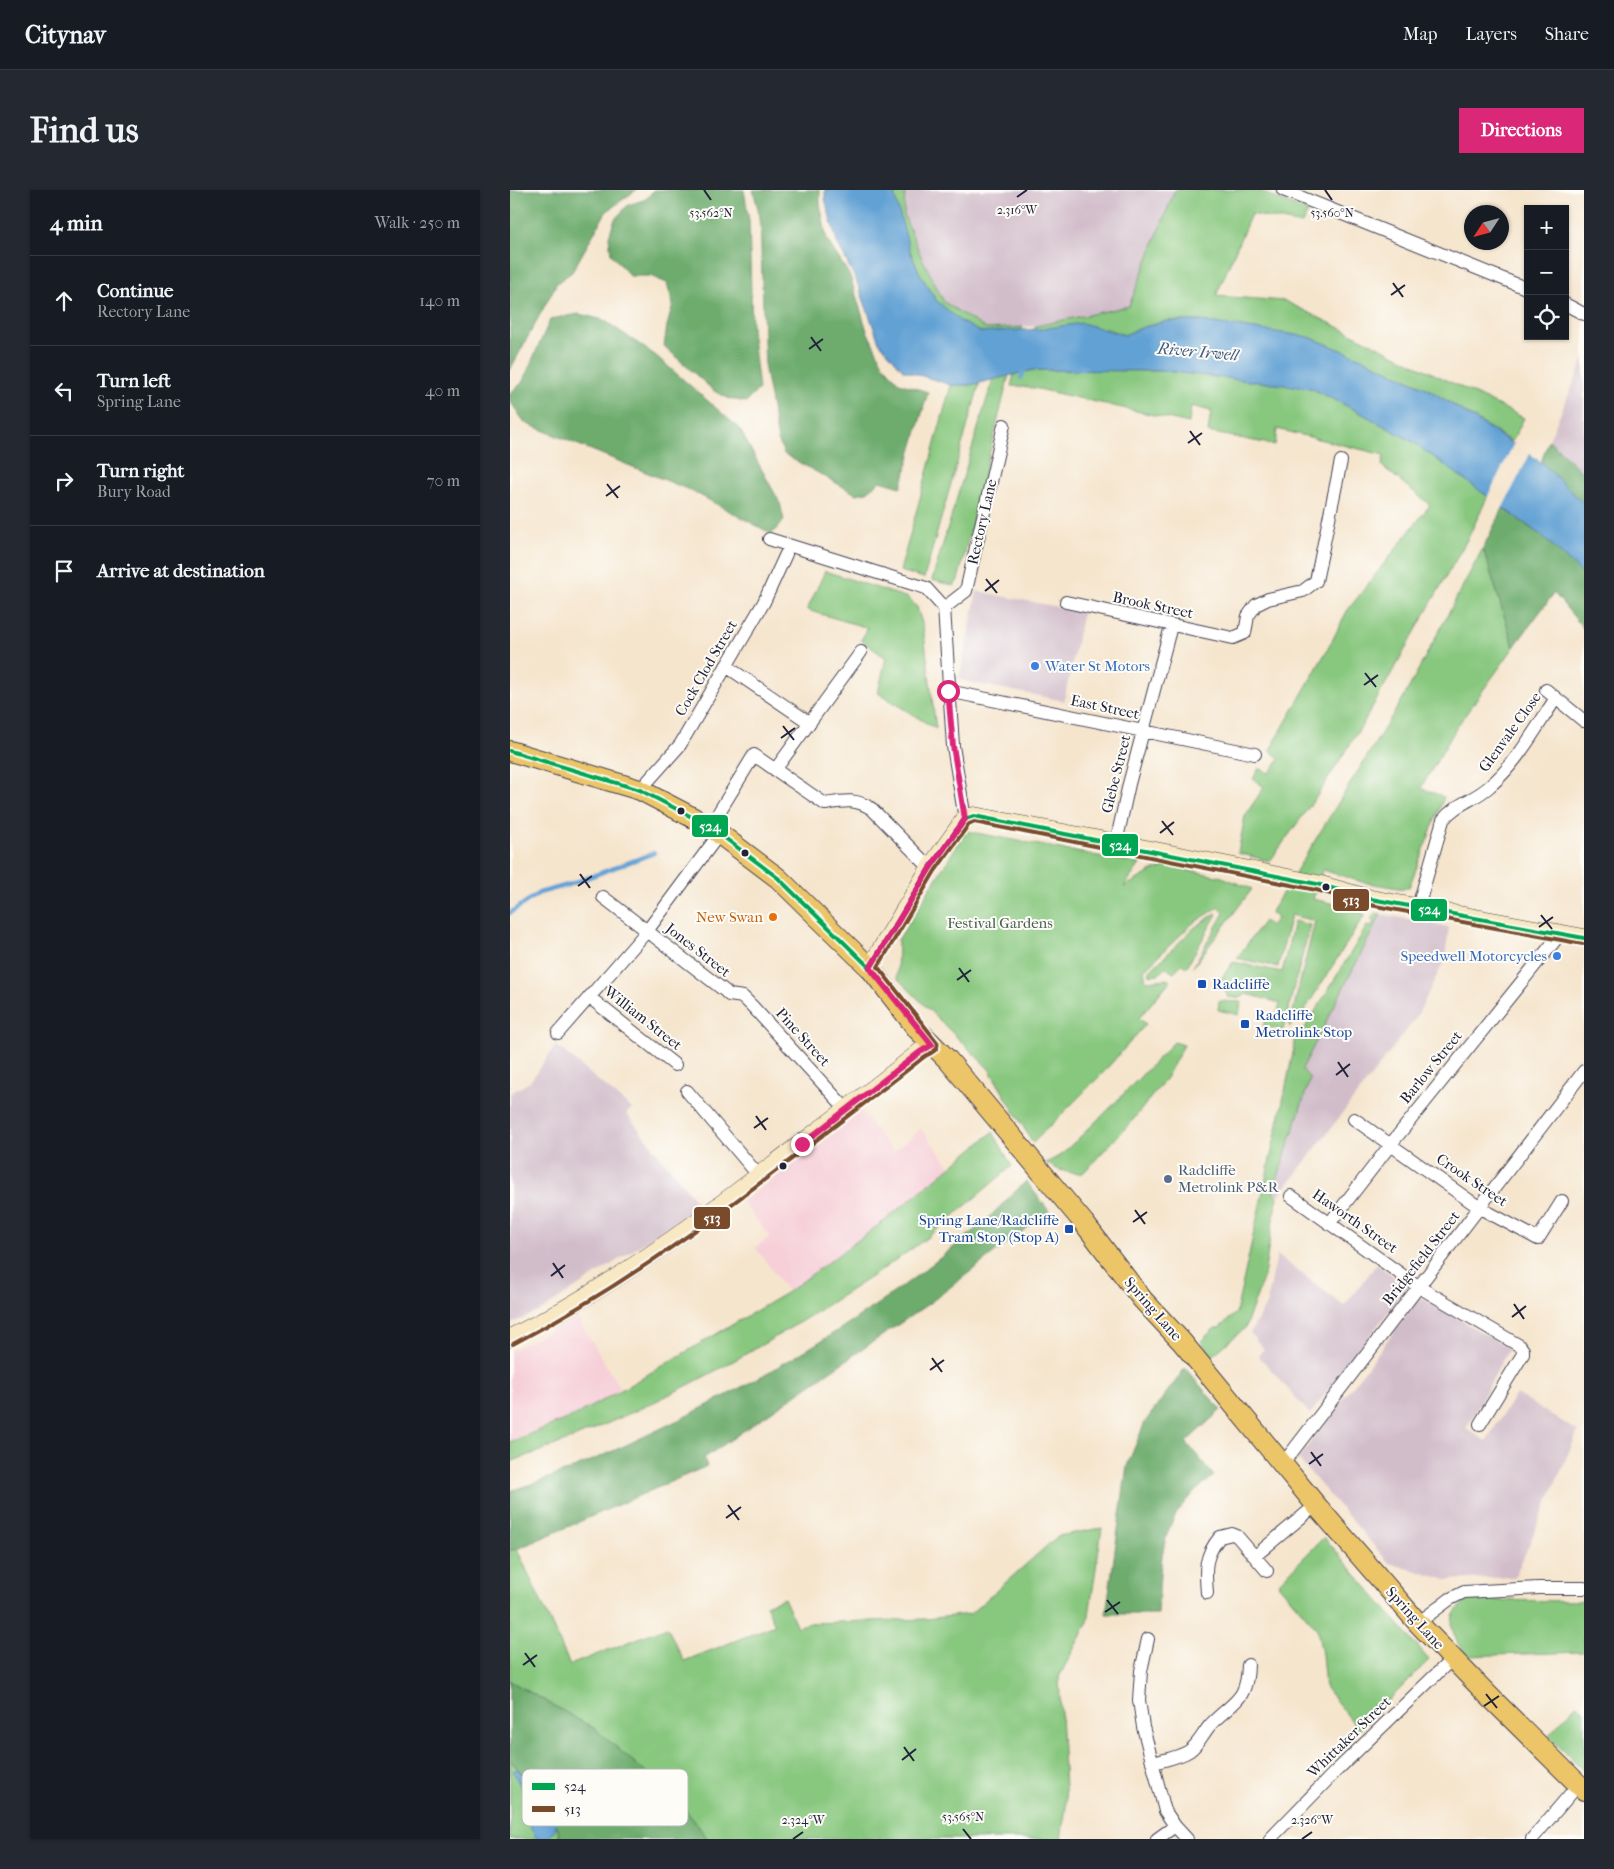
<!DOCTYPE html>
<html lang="en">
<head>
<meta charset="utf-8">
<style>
  :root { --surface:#171b24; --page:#242831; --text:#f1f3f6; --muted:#9ea1a6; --line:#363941; --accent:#db2777 }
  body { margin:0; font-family:"IM FELL French Canon",serif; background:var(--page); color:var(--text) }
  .controls { position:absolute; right:15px; top:15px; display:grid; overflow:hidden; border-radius:0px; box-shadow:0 1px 4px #0004 }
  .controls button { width:45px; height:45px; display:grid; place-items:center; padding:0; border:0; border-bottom:1px solid var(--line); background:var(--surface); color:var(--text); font:25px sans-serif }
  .compass { position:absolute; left:954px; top:15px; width:45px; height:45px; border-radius:50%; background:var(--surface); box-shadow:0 1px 4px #0004; rotate:234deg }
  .stop { position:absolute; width:15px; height:15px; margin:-11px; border:4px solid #db2777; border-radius:50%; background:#fff }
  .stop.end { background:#db2777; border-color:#fff; box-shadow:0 1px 5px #0008 }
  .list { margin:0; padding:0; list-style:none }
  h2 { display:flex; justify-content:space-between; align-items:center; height:65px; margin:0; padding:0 20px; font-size:21px }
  h2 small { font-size:16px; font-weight:400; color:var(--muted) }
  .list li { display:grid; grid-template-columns:32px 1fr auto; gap:15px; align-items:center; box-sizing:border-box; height:90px; padding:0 20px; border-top:1px solid var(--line) }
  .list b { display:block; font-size:19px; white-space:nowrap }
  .list p { margin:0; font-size:16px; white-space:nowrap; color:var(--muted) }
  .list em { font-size:16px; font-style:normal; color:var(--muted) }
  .icon { flex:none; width:28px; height:28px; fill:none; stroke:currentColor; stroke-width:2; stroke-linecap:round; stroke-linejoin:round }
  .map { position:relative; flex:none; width:1074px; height:1649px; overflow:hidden; border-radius:0px }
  header { display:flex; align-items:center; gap:30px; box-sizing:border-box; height:70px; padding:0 25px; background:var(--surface); border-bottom:1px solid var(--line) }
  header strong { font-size:24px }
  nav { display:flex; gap:28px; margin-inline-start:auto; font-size:18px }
  .intro { display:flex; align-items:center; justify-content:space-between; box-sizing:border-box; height:120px; padding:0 30px }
  h1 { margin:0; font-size:35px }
  .button { padding:12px 22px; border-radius:0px; background:var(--accent); color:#fff; font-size:18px; font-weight:700 }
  main { display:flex; gap:30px; padding:0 30px }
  aside { flex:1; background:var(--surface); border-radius:0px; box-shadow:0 1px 4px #0004 }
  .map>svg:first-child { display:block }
  .built { fill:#f6cfd8 }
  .industrial { fill:#d1bdca }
  .green { fill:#87c77e; stroke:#54745c }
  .forest { fill:#6dac6d; stroke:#486754 }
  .water { fill:#62a1d4; stroke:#426288 }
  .pier { fill:#f5e5cd }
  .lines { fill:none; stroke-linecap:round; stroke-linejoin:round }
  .stream { stroke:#62a1d4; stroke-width:4.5 }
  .street-casing { stroke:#423f51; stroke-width:14 }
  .secondary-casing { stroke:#423f51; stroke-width:19 }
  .primary-casing { stroke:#423f51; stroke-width:22 }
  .street { stroke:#fff; stroke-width:12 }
  .secondary { stroke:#f8e8c3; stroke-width:18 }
  .primary { stroke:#edc569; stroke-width:20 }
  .bus-1-casing { stroke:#fdfcf7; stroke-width:8 }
  .bus-2-casing { stroke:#fdfcf7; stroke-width:8 }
  .bus-1 { stroke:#00a651; stroke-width:4 }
  .bus-2 { stroke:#7a4b2a; stroke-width:4 }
  .route { stroke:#db2777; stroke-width:6 }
  .ticks { fill:none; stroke:#22223b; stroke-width:2 }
  .shop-dot { fill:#3f7fe0; stroke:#fdfcf7; stroke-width:2 }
  .bus-dot { fill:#22223b; stroke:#fdfcf7; stroke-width:2 }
  .food-dot { fill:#e8710a; stroke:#fdfcf7; stroke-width:2 }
  .transit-dot { fill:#1a4fb4; stroke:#fdfcf7; stroke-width:2 }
  .service-dot { fill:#5c6f8a; stroke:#fdfcf7; stroke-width:2 }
  .labels { text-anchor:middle; stroke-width:4; stroke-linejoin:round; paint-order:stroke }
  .street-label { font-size:15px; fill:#22223b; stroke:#fdfcf7 }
  .shop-label { font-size:15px; fill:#366cbe; stroke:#fdfcf7; text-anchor:start }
  .food-label { font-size:15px; fill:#c56008; stroke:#fdfcf7; text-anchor:end }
  .park-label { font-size:15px; fill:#455c52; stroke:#fdfcf7 }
  .transit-label { font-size:15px; fill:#164399; stroke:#fdfcf7; text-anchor:start }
  .service-label { font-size:15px; fill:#4e5e75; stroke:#fdfcf7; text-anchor:start }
  .water-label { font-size:16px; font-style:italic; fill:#3f5b80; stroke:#fdfcf7 }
  .key { fill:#fdfcf7; stroke:#bbbbbf; stroke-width:1 }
  .key-label { font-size:14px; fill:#22223b }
  .ticks-label { font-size:12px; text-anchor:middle; fill:#22223b; stroke:#fdfcf7; stroke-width:4; stroke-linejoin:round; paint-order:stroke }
  .line-badge { stroke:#fdfcf7; stroke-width:2 }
  .badge-label { font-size:14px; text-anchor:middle; font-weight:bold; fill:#fff }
</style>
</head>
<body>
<header>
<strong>Citynav</strong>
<nav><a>Map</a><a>Layers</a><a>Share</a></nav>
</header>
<div class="intro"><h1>Find us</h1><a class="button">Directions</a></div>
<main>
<aside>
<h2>4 min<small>Walk · 250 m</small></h2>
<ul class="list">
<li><svg class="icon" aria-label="ahead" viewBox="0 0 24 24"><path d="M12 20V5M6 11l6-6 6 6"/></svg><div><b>Continue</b><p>Rectory Lane</p></div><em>140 m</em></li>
<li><svg class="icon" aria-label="left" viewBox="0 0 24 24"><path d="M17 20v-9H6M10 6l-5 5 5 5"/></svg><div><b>Turn left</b><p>Spring Lane</p></div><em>40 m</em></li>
<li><svg class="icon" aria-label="right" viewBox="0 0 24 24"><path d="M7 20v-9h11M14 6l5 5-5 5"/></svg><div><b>Turn right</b><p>Bury Road</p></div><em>70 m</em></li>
<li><svg class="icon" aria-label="arrive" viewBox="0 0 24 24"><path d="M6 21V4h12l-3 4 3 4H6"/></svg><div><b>Arrive at destination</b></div></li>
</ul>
</aside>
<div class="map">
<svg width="1074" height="1649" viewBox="0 0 1074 1649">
  <rect width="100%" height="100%" fill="#fdfcf7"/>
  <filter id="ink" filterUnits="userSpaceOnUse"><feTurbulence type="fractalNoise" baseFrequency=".02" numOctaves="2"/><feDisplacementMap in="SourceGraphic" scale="10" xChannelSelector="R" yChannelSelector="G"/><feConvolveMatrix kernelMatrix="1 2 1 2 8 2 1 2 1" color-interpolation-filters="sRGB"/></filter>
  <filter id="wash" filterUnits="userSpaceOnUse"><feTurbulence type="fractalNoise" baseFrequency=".0096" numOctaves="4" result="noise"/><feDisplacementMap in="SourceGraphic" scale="20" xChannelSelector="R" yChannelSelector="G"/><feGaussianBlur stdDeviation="1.12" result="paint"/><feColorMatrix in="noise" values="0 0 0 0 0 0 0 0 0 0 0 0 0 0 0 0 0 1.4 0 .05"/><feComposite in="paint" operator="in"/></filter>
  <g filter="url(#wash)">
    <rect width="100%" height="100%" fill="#f5e5cd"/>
    <path class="built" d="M351 921 383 962 411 939 440 976 374 1031 278 1102 245 1057 260 1047 232 1012Z
      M67 1127 111 1200 64 1226 0 1252V1161Z"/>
    <path class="industrial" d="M395 0H665L619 116 526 136 476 139 434 112 410 64 394 25Z
      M1074 169V284L1039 250Z
      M467 401 573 422 554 511 449 490Z
      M871 724 939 737 935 769 906 828 768 1007 763 1002 800 889 792 879Z
      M46 855 122 919 116 923 190 1016 32 1120 0 1134V903L20 892Z
      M767 1065 834 1116 867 1074 897 1097 800 1224 748 1165 754 1159 740 1143 757 1113Z
      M910 1107 999 1158 956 1239 976 1251 1006 1204 1068 1241 1005 1387 937 1390 879 1373 788 1269Z"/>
    <path class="green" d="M383 0H395L394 25 410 64 434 112 476 139 513 137 511 141C499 141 481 145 469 141 456 136 434 121 426 110 405 84 389 32 383 0Z
      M665 0H747L798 22 792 34 741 24 706 106 775 111 1014 228 1002 252 918 199 851 168 799 147 690 131H657L634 137 614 145 598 139 523 140 526 136 619 116Z
      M523 180 655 181 801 198 849 222 903 252 978 306 958 348 851 537 807 606 760 671 728 663 735 626 754 597 743 589 749 578 759 583 770 569 760 560 821 453 837 421 920 315 872 276 874 265 767 239 765 255 698 242 701 221 681 216 679 233 524 198 501 196 504 184Z
      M499 185 448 390 444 396 422 390 483 189Z
      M470 192 414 388 390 381 441 195H461Z
      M973 358 1004 457 948 535 911 598 934 607 899 697 894 699 852 692 813 680 803 709 851 720 854 726 791 826 779 837 805 731 781 725 768 777 727 768 754 731 761 736 767 728 761 723 762 720 895 505Z
      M315 381 398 408 407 417 413 436 426 539 368 503 376 468 351 450 358 438 297 420Z
      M456 641 630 674 614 697 644 680 658 676 712 687 742 699 683 777 714 723 709 717 682 734 634 780 636 791 657 789 660 791 629 828 636 834 591 885 523 953 479 879 387 788 388 750Z
      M706 723 707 724 676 778 672 774 663 783 656 777 649 784 639 785 640 781 684 738Z
      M865 723 871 724 792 879 800 889 763 1002 768 1007 764 1023 754 1086 735 1138 702 1166 691 1151 705 1138H709L726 1123 771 920 784 858V846L795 838 857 736 861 737 864 732 861 730Z
      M784 731 800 735 773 840 753 836 755 831 767 824 770 813 737 804 727 808 718 807 710 790 723 772 772 782Z
      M709 811 731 812 729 825 708 820Z
      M664 852 674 855 656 888 623 930 573 983C558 984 548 980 536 973L551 965 597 921Z
      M483 942 502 976C474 1000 446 1024 418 1047 385 1072 349 1095 314 1117 215 1180 111 1233 0 1272V1252L64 1226 111 1200 278 1102 374 1031Z
      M592 1338 578 1432 549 1487 556 1617 551 1649H198L168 1610 85 1539 0 1491V1360L7 1359 60 1475 157 1437 174 1471 265 1435 256 1415 274 1408 287 1437 299 1433 416 1429 460 1424 548 1346Z
      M814 1347 919 1470 849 1540 815 1497 812 1464 807 1439 768 1394Z
      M960 1410 1074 1411V1462L955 1466C942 1444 932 1424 960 1410Z
      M1067 1514 1074 1521V1581L1038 1546Z
      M0 1570 43 1618 50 1649H0Z"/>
    <path class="forest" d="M0 0H126L96 22 62 82 47 93 0 180Z
      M144 0H234L239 30 242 139 249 199 236 212 220 209 204 201 154 156 157 136 163 114 157 93 140 86H120L101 64 99 46 105 29 118 15 136 9Z
      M243 0H310V14L317 50 340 86 357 141 373 174 389 193 418 202 391 297 370 291 357 302 346 304 274 264 268 250 255 180 250 26Z
      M69 124 94 130 145 165 229 238 270 313 274 330 262 344 182 301 15 233 0 211V203L12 193 40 130 46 128Z
      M1039 250 1074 284V314L1031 272Z
      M993 318 1032 346 1074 385V439L1044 403 1004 457 973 358Z
      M516 991 539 1021 421 1112 194 1268 197 1276 7 1359 0 1360V1301C53 1285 104 1261 154 1237 267 1182 371 1119 467 1038 484 1024 500 1006 516 991Z
      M675 1178 711 1220 676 1252 704 1286C649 1325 651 1362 648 1424H596L617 1276 635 1232Z
      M0 1491 85 1539 168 1610 198 1649H50L43 1618 0 1570Z"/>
    <path class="water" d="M315 0H383L400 61 409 82 426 110 450 131 470 142 531 139 572 133 614 145 634 137 657 131H690L799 147 851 168 918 199 1031 272 1074 314V385L1032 346 903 252 849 222 801 198 655 181 523 180 461 195H441L393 180 369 152 347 92 327 52 315 9Z
      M7 1579C19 1592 54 1620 45 1639 40 1648 37 1649 27 1649L20 1637 19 1613 3 1581Z"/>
    <path class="pier" d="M1005 251 1021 262 992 319 977 308Z"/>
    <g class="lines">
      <path class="stream" d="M511 188 515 178
        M0 723 29 703 58 695 144 663"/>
    </g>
  </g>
  <g filter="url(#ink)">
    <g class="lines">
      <g class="street-casing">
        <path id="street" d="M773 0 1018 99
          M1055 114 1074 124
          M259 349 416 398 434 418
          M556 412 723 448 735 443 738 426 746 415 758 409 793 401 806 391 831 271
          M216 476 300 533
          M1036 500 1074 531
          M438 501 745 564
          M265 580 351 462
          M130 600 170 555 254 412 276 364
          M209 622 244 565 315 614C334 611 345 608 362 619L420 678
          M455 629 443 556 434 418 456 401 494 235
          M606 653 619 594 661 436
          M93 707 215 801 219 805 233 807 243 817 337 920
          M908 717 933 630C946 613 965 610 980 596 1007 573 1026 538 1046 508
          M79 807 165 875
          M48 843 137 741 210 643
          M177 901 249 986
          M844 929 970 1018 1028 1049 1052 1011
          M781 1006 909 1097 1010 1156 1013 1160V1164L970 1234
          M819 1034 881 954 1051 743
          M772 1275 1074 881
          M745 1366 806 1315
          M697 1403C695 1379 694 1366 710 1347L722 1344 727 1346 757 1381
          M908 1433 940 1409 954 1402 1029 1398H1074
          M638 1449 631 1481 629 1510 633 1537 655 1621 665 1636 677 1649
          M643 1573C654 1570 670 1567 679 1561 689 1554 693 1543 701 1534 723 1511 737 1512 738 1475
          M647 1649 665 1636
          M760 1649 824 1583 942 1469
          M1022 1649 1068 1595"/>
      </g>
      <g class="secondary-casing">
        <path id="secondary" d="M360 778 420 678 455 629 464 626 606 653 807 694 861 709 1074 748
          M0 1148C93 1103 181 1038 263 975 312 938 362 901 410 862L422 855"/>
      </g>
      <g class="primary-casing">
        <path id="primary" d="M0 561 130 600 199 636 268 688 360 778 408 840 438 870 574 1033 632 1109 672 1152 806 1315 908 1433 978 1505 1074 1600"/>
      </g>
      <use href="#street" class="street"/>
      <use href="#secondary" class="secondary"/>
      <use href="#primary" class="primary"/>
      <g class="bus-1-casing">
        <path id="bus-1" d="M0 561 130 600 199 636 268 688 360 778
          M455 629 464 626 807 694 861 709 1074 748
          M360 778 420 678 455 629"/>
      </g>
      <g class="bus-2-casing">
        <path id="bus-2" d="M3 1154C97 1105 182 1045 266 981 315 943 365 906 414 867 420 863 430 860 427 852L368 777 425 681 459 634 464 632 806 700 860 715 1073 754"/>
      </g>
      <use href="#bus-1" class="bus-1"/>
      <use href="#bus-2" class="bus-2"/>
    </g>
  </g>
  <g class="lines" filter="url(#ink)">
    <path class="route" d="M292 954 410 862 422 855 360 778 420 678 455 629 443 556 438 501"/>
  </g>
  <path class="ticks" d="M194 0 201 10M815 0 822 10M507 7 517 0M883 93 893 107M881 105 895 95M301 147 311 161M299 159 313 149M680 241 690 255M678 253 692 243M97 294 108 308M96 306 110 296M476 389 487 403M475 401 489 390M855 483 866 497M854 495 868 485M273 536 284 550M271 548 285 538M652 631 663 645M650 643 664 632M70 684 80 698M68 696 82 686M1031 725 1042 739M1029 737 1043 727M449 778 459 792M447 790 461 780M828 872 838 887M826 885 840 874M246 926 256 940M244 938 258 928M625 1020 635 1034M623 1032 637 1022M43 1073 53 1088M41 1086 55 1075M1004 1114 1014 1129M1002 1127 1016 1116M422 1168 432 1182M420 1180 434 1170M801 1262 811 1276M799 1274 813 1264M218 1315 229 1330M216 1328 231 1317M597 1410 608 1424M595 1422 610 1412M15 1463 25 1477M13 1475 27 1465M976 1504 987 1518M974 1516 989 1506M394 1557 404 1571M392 1570 406 1559M453 1639 461 1649M283 1649 293 1642M792 1649 802 1642"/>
  <g class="shop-dot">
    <circle cx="525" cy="476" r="5"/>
    <circle cx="1047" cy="766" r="5"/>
  </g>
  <g class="bus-dot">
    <circle cx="171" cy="621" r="4.5"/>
    <circle cx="235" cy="663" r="4.5"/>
    <circle cx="816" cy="697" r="4.5"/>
    <circle cx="273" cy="976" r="4.5"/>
  </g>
  <circle class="food-dot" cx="263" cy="727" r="5"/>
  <g class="transit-dot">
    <rect x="687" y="789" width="10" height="10" rx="2.5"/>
    <rect x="730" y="829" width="10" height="10" rx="2.5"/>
    <rect x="554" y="1034" width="10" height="10" rx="2.5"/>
  </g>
  <circle class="service-dot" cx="658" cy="989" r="5"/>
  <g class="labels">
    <g class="street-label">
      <text transform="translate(472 332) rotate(-77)" y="5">Rectory Lane</text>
      <text transform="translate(643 415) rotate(12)" y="5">Brook Street</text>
      <text transform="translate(196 478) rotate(-60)" y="5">Cock Clod Street</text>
      <text transform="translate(595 517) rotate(12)" y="5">East Street</text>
      <text transform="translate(1000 542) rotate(-54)" y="5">Glenvale Close</text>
      <text transform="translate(606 584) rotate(-76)" y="5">Glebe Street</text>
      <text transform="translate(188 760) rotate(38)" y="5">Jones Street</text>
      <text transform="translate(133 828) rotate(38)" y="5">William Street</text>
      <text transform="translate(293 847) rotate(48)" y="5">Pine Street</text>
      <text transform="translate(921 877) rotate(-51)" y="5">Barlow Street</text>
      <text transform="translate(962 990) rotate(34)" y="5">Crook Street</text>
      <text transform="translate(845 1031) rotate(35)" y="5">Haworth Street</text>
      <text transform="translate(911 1068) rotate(-52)" y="5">Bridgefield Street</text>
      <text transform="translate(643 1119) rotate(49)" y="5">Spring Lane</text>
      <text transform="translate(905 1428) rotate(48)" y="5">Spring Lane</text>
      <text transform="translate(839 1547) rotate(-44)" y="5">Whittaker Street</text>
    </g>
    <g class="shop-label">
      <text x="535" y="481">Water St Motors</text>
      <text x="1037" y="771" text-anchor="end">Speedwell Motorcycles</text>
    </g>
    <g class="food-label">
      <text x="253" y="732">New Swan</text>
    </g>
    <g class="park-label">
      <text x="490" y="738">Festival Gardens</text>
    </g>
    <g class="transit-label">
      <text x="702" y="799">Radcliffe</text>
      <text x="745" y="830">Radcliffe<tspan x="745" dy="17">Metrolink Stop</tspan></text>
      <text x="549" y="1035" text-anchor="end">Spring Lane/Radcliffe<tspan x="549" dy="17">Tram Stop (Stop A)</tspan></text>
    </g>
    <g class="service-label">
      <text x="668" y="985">Radcliffe<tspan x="668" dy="17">Metrolink P&amp;R</tspan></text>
    </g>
    <g class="water-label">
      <text transform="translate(688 161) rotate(5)" y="6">River Irwell</text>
    </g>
  </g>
  <rect x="12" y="1579" width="166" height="57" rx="8" class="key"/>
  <rect x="22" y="1593" width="23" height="7" fill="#00a651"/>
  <rect x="22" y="1616" width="23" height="6" fill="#7a4b2a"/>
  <g class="key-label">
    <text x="54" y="1601">524</text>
    <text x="54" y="1624">513</text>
  </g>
  <g class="ticks-label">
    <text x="507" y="24">2.316°W</text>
    <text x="201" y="27">53.562°N</text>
    <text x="822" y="27">53.560°N</text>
    <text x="453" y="1631">53.565°N</text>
    <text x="293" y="1634">2.324°W</text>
    <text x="802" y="1634">2.326°W</text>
  </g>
  <g class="line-badge">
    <rect x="181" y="624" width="38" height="24" rx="5" fill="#00a651"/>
    <rect x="591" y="643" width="38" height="24" rx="5" fill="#00a651"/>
    <rect x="822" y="698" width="38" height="24" rx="5" fill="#7a4b2a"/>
    <rect x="900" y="708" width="38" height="24" rx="5" fill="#00a651"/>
    <rect x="183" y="1016" width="38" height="24" rx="5" fill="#7a4b2a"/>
  </g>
  <g class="badge-label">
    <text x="200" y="641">524</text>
    <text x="610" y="660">524</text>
    <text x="841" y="715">513</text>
    <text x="919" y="724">524</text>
    <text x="202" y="1033">513</text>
  </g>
</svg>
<div class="controls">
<button>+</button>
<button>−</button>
<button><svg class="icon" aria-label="locate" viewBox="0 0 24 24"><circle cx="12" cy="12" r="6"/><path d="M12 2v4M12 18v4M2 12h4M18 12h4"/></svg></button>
</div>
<svg class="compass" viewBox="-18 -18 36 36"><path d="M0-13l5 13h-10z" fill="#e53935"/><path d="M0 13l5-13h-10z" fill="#9ea1a6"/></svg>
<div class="stop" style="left:438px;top:501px"></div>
<div class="stop end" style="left:292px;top:954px"></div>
</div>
</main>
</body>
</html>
